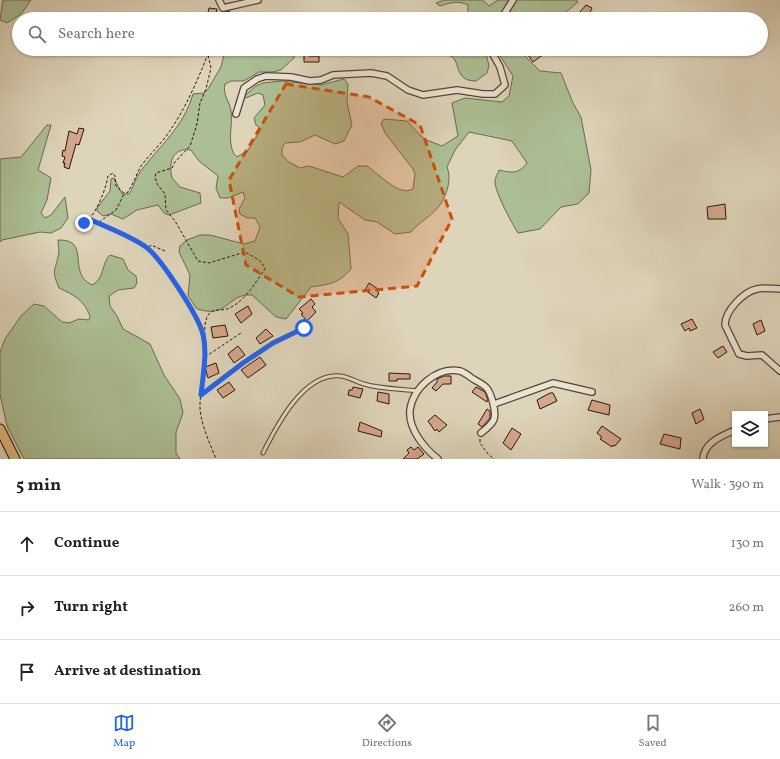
<!DOCTYPE html>
<html lang="en">
<head>
<meta charset="utf-8">
<style>
  :root { --surface:#fff; --page:#f6f6f6; --text:#222; --muted:#767676; --line:#e0e0e0; --accent:#2563eb }
  body { margin:0; font-family:Vollkorn,serif; background:var(--page); color:var(--text) }
  .controls { position:absolute; right:12px; bottom:12px; display:grid; overflow:hidden; border-radius:0px; box-shadow:0 1px 3px #0004 }
  .controls button { width:36px; height:36px; display:grid; place-items:center; padding:0; border:0; border-bottom:1px solid var(--line); background:var(--surface); color:var(--text); font:20px sans-serif }
  .stop { position:absolute; width:12px; height:12px; margin:-9px; border:3px solid #2563eb; border-radius:50%; background:#fff }
  .stop.end { background:#2563eb; border-color:#fff; box-shadow:0 1px 4px #0008 }
  .list { margin:0; padding:0; list-style:none }
  h2 { display:flex; justify-content:space-between; align-items:center; height:52px; margin:0; padding:0 16px; font-size:17px }
  h2 small { font-size:13px; font-weight:400; color:var(--muted) }
  .list li { display:grid; grid-template-columns:26px 1fr auto; gap:12px; align-items:center; box-sizing:border-box; height:64px; padding:0 16px; border-top:1px solid var(--line) }
  .list b { display:block; font-size:15px; white-space:nowrap }
  .list em { font-size:13px; font-style:normal; color:var(--muted) }
  .icon { flex:none; width:22px; height:22px; fill:none; stroke:currentColor; stroke-width:2; stroke-linecap:round; stroke-linejoin:round }
  .map { position:relative; flex:none; width:780px; height:459px; overflow:hidden }
  .search { position:absolute; background:var(--surface); box-shadow:0 1px 3px #0004; left:12px; right:12px; top:12px; height:44px; display:flex; align-items:center; gap:10px; box-sizing:border-box; padding:0 14px; border-radius:22px; color:var(--muted); font-size:15px }
  .sheet { height:244px; background:var(--surface) }
  nav { display:flex; justify-content:space-around; align-items:center; box-sizing:border-box; height:56px; border-top:1px solid var(--line); background:var(--surface); font-size:11px; color:var(--muted) }
  nav a { display:grid; justify-items:center; gap:2px }
  nav .on { color:var(--accent) }
  .map>svg:first-child { display:block }
  .green { fill:#acbe94; stroke:#6b694e }
  .building { fill:#d5a78b; stroke:#2a1409 }
  .lines { fill:none; stroke-linecap:round; stroke-linejoin:round }
  .service-casing { stroke:#574435; stroke-width:5 }
  .minor-casing { stroke:#574435; stroke-width:8 }
  .primary-casing { stroke:#2a1409; stroke-width:11 }
  .path { stroke:#2a1409; stroke-width:1; stroke-dasharray:3 2; stroke-linecap:butt }
  .service { stroke:#eae3d2; stroke-width:3 }
  .minor { stroke:#eae3d2; stroke-width:5.5 }
  .primary { stroke:#dfba7d; stroke-width:9 }
  .route { stroke:#2563eb; stroke-width:5 }
  .marked { fill:#cc4f0c; fill-opacity:0.2; stroke:#cc4f0c; stroke-width:3; stroke-dasharray:8 5; stroke-linejoin:round }
</style>
</head>
<body>
<div class="map">
<svg width="780" height="459" viewBox="0 0 780 459">
  <rect width="100%" height="100%" fill="#ded4ba"/>
  <filter id="stains"><feTurbulence type="fractalNoise" baseFrequency=".005" numOctaves="4"/><feColorMatrix values="0 0 0 0 .2 0 0 0 0 .09 0 0 0 0 .02 0 0 0 .5 -.17"/></filter>
  <radialGradient id="worn" r=".72"><stop offset=".6" stop-color="#630" stop-opacity="0"/><stop offset="1" stop-color="#630" stop-opacity=".3"/></radialGradient>
  <path class="green" d="M3 0H31L21 14 7 23 0 20Z
    M444 0H483L489 6 498 0H576L578 2 564 14H548L540 19H468V5C459 0 449 3 440 6L436 3Z
    M230 49H297L294 58 281 70 273 72H259L244 81H231L225 84C222 94 230 102 231 111 233 126 227 141 234 154L237 157 248 150 260 131V128L256 125 254 118 265 105 263 95 258 93 243 99V97L256 86 263 83 281 81 321 85 344 79 348 84 347 102 352 125 344 141 335 144 315 135 300 142 285 143 282 148V155L289 162 300 168 309 166 343 177 358 166H367C379 174 399 197 413 189L415 174 413 169 385 133 381 123 384 119 407 121 424 139 442 146 458 136 452 103 465 98 502 102 509 96 513 76 497 51 493 49H520V51L540 71 561 73 573 103 581 117 591 170 589 193 578 204 561 207 540 229 518 233C512 224 494 190 495 181 495 178 498 173 499 170 512 173 519 174 527 163L512 141 469 132 455 150 447 167C452 178 447 196 439 206 432 216 419 222 411 232L395 234 377 222 365 220 339 202 338 218 348 234 351 269C338 284 330 284 311 287L286 319 276 317 252 295C227 293 229 319 197 309L188 296 190 275 179 252 180 246 187 240 200 235H210L244 244 255 241 260 227 255 218H247L240 214 239 209 245 198 243 192 228 198H220L216 188 218 176 199 161 191 150C173 147 168 162 172 178L180 187 200 193 201 203 169 215 164 213 158 205 137 210 123 219 111 214 103 216 97 211V208L110 191 111 179 114 178 122 194H129C134 187 135 178 140 172 160 145 183 128 193 94L204 93 208 89 221 67 224 54Z
    M443 49H485L489 66 487 73 476 81C450 81 464 55 445 55Z
    M47 125H51L38 170 51 178 47 200 41 213 45 218 51 215 65 197 68 218 61 228 51 233 40 232 2 240 0 242V159L21 157Z
    M58 240C92 239 66 273 92 285 105 279 101 263 110 255L123 259 128 270 136 276 137 283 134 288 118 290 109 296 110 306 117 316 123 329 150 344 164 375 180 399 183 413 176 432V453L180 459H24L7 426 0 394V352L5 339 21 316 34 304 44 306 62 322 69 323 79 319 89 320 90 316C84 300 74 295 59 288 52 271 54 274 58 257 60 252 58 245 58 240Z"/>
  <path class="building" d="M586 5 592 8 588 17 580 12Z
    M209 8 217 9 216 16 228 11 232 13 235 15 234 19H208L211 18 207 17Z
    M536 49H541L544 54 533 62 528 55Z
    M304 53H309V56H319V62H304Z
    M79 128 84 129 79 145 76 144 69 169 64 167 65 163H63L65 157 62 156 63 150 65 151 69 131 77 134Z
    M725 204 726 219H708L707 207Z
    M369 283 378 289 377 291 379 293 376 298 365 290Z
    M311 299 315 304 312 307 316 312 307 321 301 314 303 313 299 309Z
    M248 306 252 314 241 323 235 314Z
    M692 319 697 328 690 331 689 328 685 331 681 324Z
    M761 320 765 331 757 335 753 324Z
    M225 325 228 336 213 338 211 327Z
    M266 329 273 336 260 344 256 338Z
    M238 346 245 355 234 363 228 354Z
    M723 346 727 352 718 358 713 352Z
    M260 357 266 365 248 378 241 370Z
    M216 363 219 373 208 378 205 367Z
    M389 373 410 374V379H397V381H389Z
    M444 376H451V384H443L436 391 432 388 437 382V379Z
    M229 382 235 390 223 398 217 390Z
    M353 387 363 389 360 398 348 395 349 390H352Z
    M476 387 485 392 488 400 487 402 472 392Z
    M378 392 389 394V404L377 401Z
    M550 393H553L557 401 540 409 537 400Z
    M592 400 610 405 609 415 588 410Z
    M487 409 490 411V418L482 427 478 424Z
    M700 409 704 419 696 424 692 413Z
    M435 415 447 425 439 432 437 429 435 431 428 421Z
    M360 422 382 431 381 437 358 431Z
    M602 426 621 439 615 446 613 445 612 447 600 439 602 437 597 433Z
    M512 428 521 434 511 450 503 443Z
    M664 434 681 438 680 449 660 444Z
    M411 447 414 450 418 447 424 454 417 459H403L409 453 407 450Z"/>
  <g class="lines">
    <g class="service-casing">
      <path id="service" d="M263 453C276 427 304 371 341 376 349 377 356 382 364 384 381 389 401 389 418 391"/>
    </g>
    <g class="minor-casing">
      <path id="minor" d="M219 0 223 8 258 0
        M501 19 513 0
        M236 114 244 88 257 79 266 76 291 77 310 81 321 80 333 75 371 73 387 76 408 90 423 95 457 90 483 94H495L505 85 500 67 490 49
        M780 289C773 289 765 287 757 289 743 292 725 311 725 325L739 354 747 356 762 355 780 371
        M494 404 553 383 592 392
        M765 419 780 417
        M438 459C425 449 408 429 410 410 413 388 437 366 460 371 464 372 469 376 473 379 486 386 489 387 493 403 497 419 495 422 481 433
        M703 459C704 442 722 436 735 430"/>
    </g>
    <g class="primary-casing">
      <path id="primary" d="M0 429 15 459"/>
    </g>
    <path class="path" d="M219 19 220 13
      M90 219 119 231 148 248
      M99 222 116 210 124 194
      M80 231C83 224 88 221 93 214 100 203 106 188 108 176L113 173 115 176 116 186 124 193H127C133 185 136 175 141 166 150 154 161 144 169 132 186 108 199 77 210 49
      M165 251 151 245 148 249C168 274 191 300 201 331 210 354 201 380 200 404 199 420 210 444 216 459
      M205 350C206 340 202 322 209 314 214 308 221 311 227 309 245 302 254 284 265 269 261 258 254 258 245 252L209 263 198 261 175 221 166 210 165 194 157 184 155 177 156 173 172 168 175 162 190 146 197 124 200 103 206 89 211 68 208 55
      M205 357 241 333
      M202 394 243 363 273 343 304 328
      M480 439V443L488 454 494 459"/>
    <use href="#service" class="service"/>
    <use href="#minor" class="minor"/>
    <use href="#primary" class="primary"/>
  </g>
  <g class="lines">
    <path class="route" d="M84 223 89 219C108 228 129 235 146 247 161 258 196 313 202 331 208 350 203 375 201 395L243 363 273 343 304 328"/>
  </g>
  <path class="marked" d="M286 84 369 97 420 125 452 219 417 286 299 297 246 265 229 180Z"/>
  <rect width="100%" height="100%" filter="url(#stains)"/>
  <rect width="100%" height="100%" fill="url(#worn)"/>
</svg>
<div class="controls">
<button><svg class="icon" aria-label="layers" viewBox="0 0 24 24"><path d="M12 4l9 5-9 5-9-5zM3 14l9 5 9-5"/></svg></button>
</div>
<div class="stop" style="left:304px;top:328px"></div>
<div class="stop end" style="left:84px;top:223px"></div>
<div class="search"><svg class="icon" aria-label="search" viewBox="0 0 24 24"><circle cx="10" cy="10" r="6"/><path d="M15 15l6 6"/></svg>Search here</div>
</div>
<section class="sheet">
<h2>5 min<small>Walk · 390 m</small></h2>
<ul class="list">
<li><svg class="icon" aria-label="ahead" viewBox="0 0 24 24"><path d="M12 20V5M6 11l6-6 6 6"/></svg><div><b>Continue</b></div><em>130 m</em></li>
<li><svg class="icon" aria-label="right" viewBox="0 0 24 24"><path d="M7 20v-9h11M14 6l5 5-5 5"/></svg><div><b>Turn right</b></div><em>260 m</em></li>
<li><svg class="icon" aria-label="arrive" viewBox="0 0 24 24"><path d="M6 21V4h12l-3 4 3 4H6"/></svg><div><b>Arrive at destination</b></div></li>
</ul>
</section>
<nav>
<a class="on"><svg class="icon" aria-label="map" viewBox="0 0 24 24"><path d="M3 6l6-2 6 2 6-2v14l-6 2-6-2-6 2zM9 4v14M15 6v14"/></svg>Map</a>
<a><svg class="icon" aria-label="directions" viewBox="0 0 24 24"><path d="M12 3l9 9-9 9-9-9zM9 14v-3h6M13 9l2 2-2 2"/></svg>Directions</a>
<a><svg class="icon" aria-label="saved" viewBox="0 0 24 24"><path d="M7 4h10v16l-5-4-5 4z"/></svg>Saved</a>
</nav>
</body>
</html>
